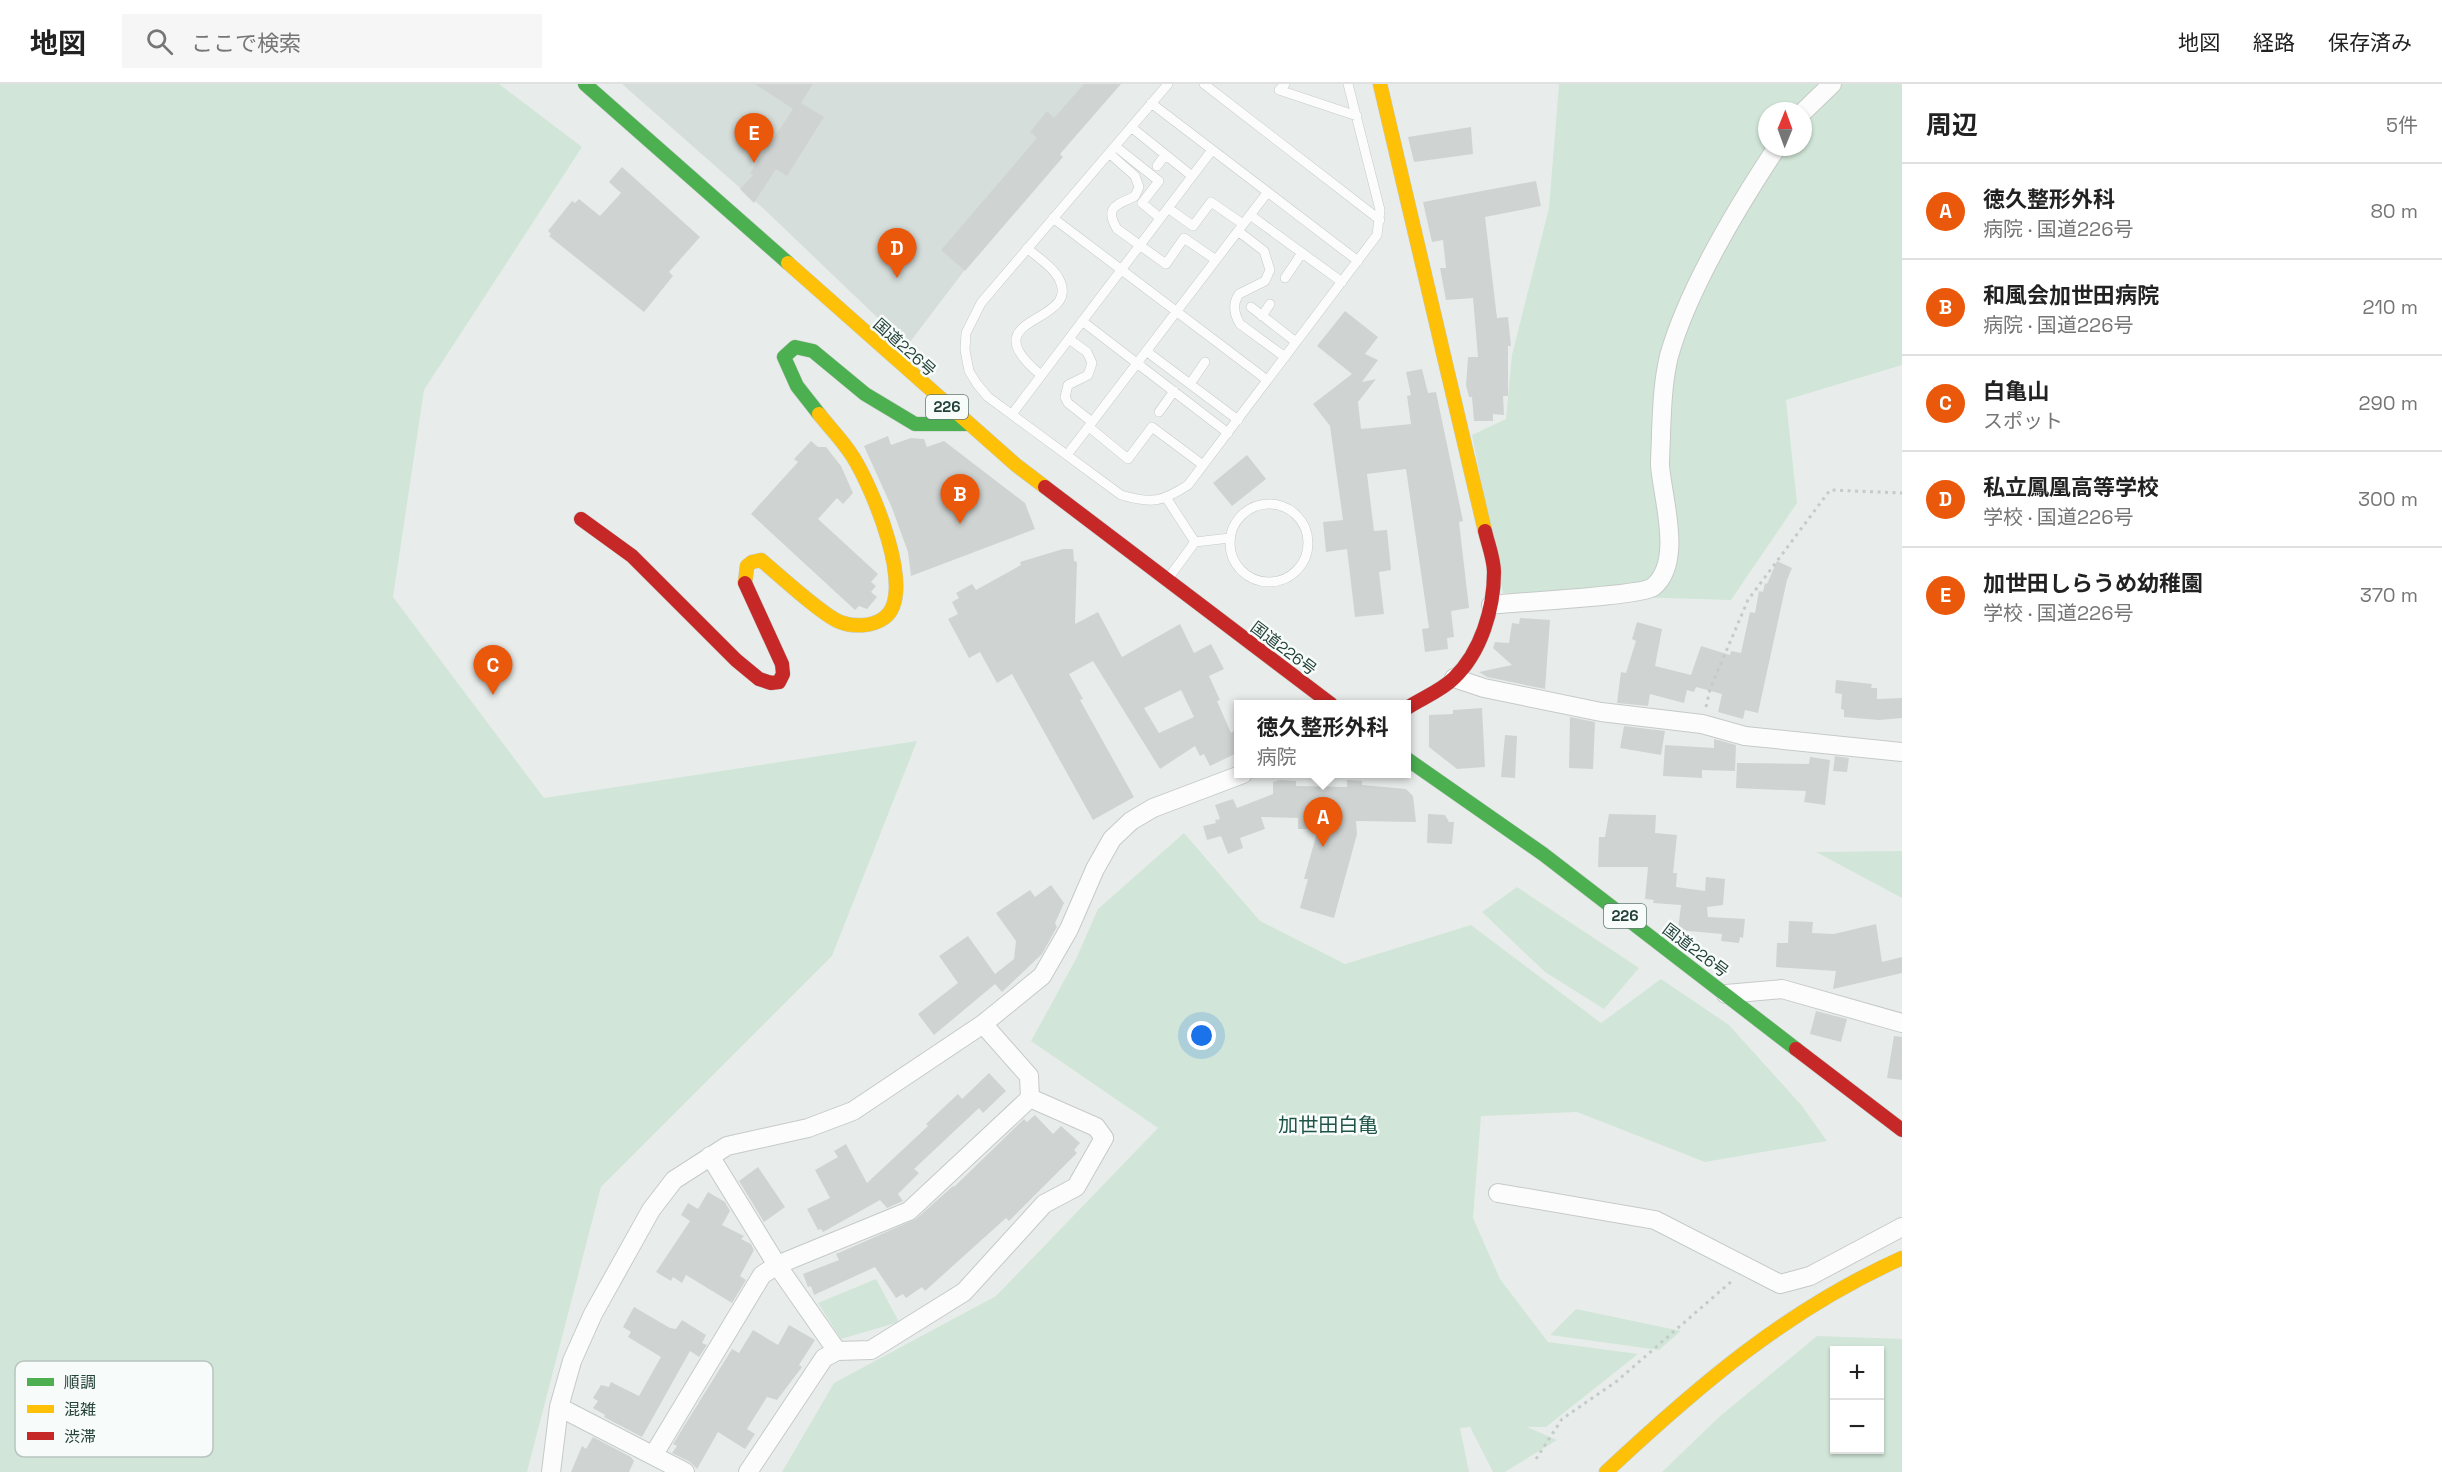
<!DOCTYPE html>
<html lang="ja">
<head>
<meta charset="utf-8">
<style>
  :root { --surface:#fff; --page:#f6f6f6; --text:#222; --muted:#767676; --line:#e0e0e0; --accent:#ea580c }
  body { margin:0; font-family:"Space Grotesk","Noto Sans JP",sans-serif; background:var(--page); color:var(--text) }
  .controls { position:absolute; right:18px; bottom:18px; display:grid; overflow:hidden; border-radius:0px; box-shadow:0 2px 4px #0004 }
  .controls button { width:54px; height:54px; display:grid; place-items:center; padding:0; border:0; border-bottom:2px solid var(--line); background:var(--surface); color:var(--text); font:30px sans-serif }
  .compass { position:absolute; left:1758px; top:18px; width:54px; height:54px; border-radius:50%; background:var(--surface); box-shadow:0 2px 4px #0004; rotate:1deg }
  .you { position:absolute; left:1202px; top:952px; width:21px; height:21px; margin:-15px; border:4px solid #fff; border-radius:50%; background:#1a73e8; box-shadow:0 0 0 9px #1a73e833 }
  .badge { display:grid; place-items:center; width:39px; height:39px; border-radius:50%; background:var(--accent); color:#fff; font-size:20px; font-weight:700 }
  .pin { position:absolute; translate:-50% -50px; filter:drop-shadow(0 2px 3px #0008) }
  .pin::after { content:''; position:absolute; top:32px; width:21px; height:18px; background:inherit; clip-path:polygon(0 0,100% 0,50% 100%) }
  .popup { position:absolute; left:1234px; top:616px; width:177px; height:78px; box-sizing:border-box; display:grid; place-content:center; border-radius:0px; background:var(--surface); filter:drop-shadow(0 2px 4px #0005); font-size:20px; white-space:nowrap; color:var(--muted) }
  .popup b { font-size:22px; color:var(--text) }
  .popup::after { content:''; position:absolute; left:50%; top:100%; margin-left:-12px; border:12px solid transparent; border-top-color:var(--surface) }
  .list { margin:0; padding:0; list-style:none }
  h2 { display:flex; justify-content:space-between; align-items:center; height:78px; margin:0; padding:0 24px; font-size:26px }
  h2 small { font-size:20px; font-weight:400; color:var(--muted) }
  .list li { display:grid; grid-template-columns:39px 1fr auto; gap:18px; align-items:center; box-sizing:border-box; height:96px; padding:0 24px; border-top:2px solid var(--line) }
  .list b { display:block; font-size:22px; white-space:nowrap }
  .list p { margin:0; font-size:20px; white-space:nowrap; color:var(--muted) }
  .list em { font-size:20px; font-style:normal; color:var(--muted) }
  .icon { flex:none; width:33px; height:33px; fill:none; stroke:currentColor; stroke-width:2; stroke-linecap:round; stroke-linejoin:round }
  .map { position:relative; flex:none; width:1902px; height:1388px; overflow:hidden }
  header { display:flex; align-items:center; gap:36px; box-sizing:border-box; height:84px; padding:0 30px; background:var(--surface); border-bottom:2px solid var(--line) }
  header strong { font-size:28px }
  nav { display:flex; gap:33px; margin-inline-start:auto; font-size:21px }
  .search { width:420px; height:54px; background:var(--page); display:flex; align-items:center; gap:15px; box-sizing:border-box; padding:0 21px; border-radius:0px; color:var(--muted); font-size:22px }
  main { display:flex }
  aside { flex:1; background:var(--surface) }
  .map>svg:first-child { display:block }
  .built { fill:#d6dedb }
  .green { fill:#d1e6d8; fill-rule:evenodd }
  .building { fill:#cfd4d2; fill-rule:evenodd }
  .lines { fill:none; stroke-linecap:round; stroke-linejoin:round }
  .lane-casing { stroke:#c5cac8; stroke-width:10 }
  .street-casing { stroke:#c5cac8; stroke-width:20 }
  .fast-casing { stroke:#c3cbc8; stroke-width:15 }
  .slow-casing { stroke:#c3cbc8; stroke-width:15 }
  .jam-casing { stroke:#c3cbc8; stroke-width:15 }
  .path { stroke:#c3ccca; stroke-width:3; stroke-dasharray:3 4.5; stroke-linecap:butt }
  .lane { stroke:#fcfcfc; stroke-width:9 }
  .street { stroke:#fcfcfc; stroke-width:18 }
  .fast { stroke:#4caf50; stroke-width:14 }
  .slow { stroke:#ffc107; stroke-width:14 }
  .jam { stroke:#c62828; stroke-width:14 }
  .labels { text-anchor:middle; stroke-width:5; stroke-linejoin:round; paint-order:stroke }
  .shield { fill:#f7fbf9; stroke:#637a73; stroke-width:1.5 }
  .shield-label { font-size:15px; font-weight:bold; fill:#24423a }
  .street-label { font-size:16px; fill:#24423a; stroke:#f7fbf9 }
  .quarter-label { font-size:20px; fill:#1f5548; stroke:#f7fbf9 }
  .key { fill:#f7fbf9; stroke:#b8c4c0; stroke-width:1.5 }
  .key-label { font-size:16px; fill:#24423a }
</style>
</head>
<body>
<header>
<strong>地図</strong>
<div class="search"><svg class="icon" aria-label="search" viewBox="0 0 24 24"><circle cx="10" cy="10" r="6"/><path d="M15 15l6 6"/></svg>ここで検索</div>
<nav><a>地図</a><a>経路</a><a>保存済み</a></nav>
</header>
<main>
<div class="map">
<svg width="1902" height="1388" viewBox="0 0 1902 1388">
  <rect width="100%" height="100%" fill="#e8edeb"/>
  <path class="built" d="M622 0H1106L907 262 765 126Z"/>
  <path class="green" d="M0 0H499L582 63 424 306 393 513 544 714 917 657 832 872 601 1103 527 1388H0Z
    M1559 0H1902V281L1786 316 1797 419 1731 516 1503 509 1472 351 1506 335 1512 271 1549 124ZM1767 27H1803V63H1767Z
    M1184 749 1260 837 1345 880 1471 841 1601 939 1661 895 1729 941 1802 1022 1827 1057 1705 1078 1577 1028 1481 1032 1473 1134 1500 1195 1548 1258 1638 1270 1546 1343H1527L1557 1356 1505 1388H1493L1470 1343 1460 1344 1469 1388H782L834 1299 996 1212 1158 1044 1031 957 1076 875 1098 825Z
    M1902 767V814L1816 768Z
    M1517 803 1639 884 1604 925 1545 888 1482 828Z
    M876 1195 899 1238 841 1255 818 1219Z
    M1576 1225 1681 1247 1659 1266 1550 1251Z
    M1817 1252 1902 1255V1388H1662L1719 1333ZM1834 1266H1880V1366H1834Z"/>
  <path class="building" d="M755 0H813L801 19 824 33 787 92 776 85 754 119 740 105 753 91 750 89 793 25Z
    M1084 0H1121L1060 70 1063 73 965 187 941 166 1037 54 1030 48 1047 27 1054 34Z
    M1471 43 1473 70 1414 78 1408 53Z
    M622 83 700 153 669 188 673 192 644 228 549 152 551 150 548 147 572 117 575 119 579 115 600 132 621 109 609 98Z
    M1536 97 1541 122 1485 133 1497 234 1508 233 1511 262H1508V312H1503L1504 331 1493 330V337H1474L1472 313H1469L1466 301 1468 273H1478L1473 214 1446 216 1440 184H1446L1443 156 1432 158 1423 118Z
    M1345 227 1378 253 1365 270 1378 276 1362 298 1376 295 1358 318 1361 345 1411 340 1407 312 1411 311 1406 288 1422 285 1428 309 1436 308 1463 437 1459 438 1469 524 1451 527 1454 553 1447 554 1448 565 1425 568 1422 545 1429 544 1406 385 1367 390 1374 447 1387 446 1391 486 1379 488 1384 530 1355 533 1347 465 1326 468 1323 438 1343 436 1330 342 1313 320 1352 290 1317 262Z
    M888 352 891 361 911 354 924 355 927 363 944 357 1025 419 1035 445 911 492 908 468 892 424 864 362Z
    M811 357 818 363H826L841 382 853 409 843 420 837 414 818 435 878 490 871 498 876 502 871 508 877 513 867 525 859 522 855 526 751 430 798 378 794 375Z
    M1247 371 1266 395 1232 422 1213 399Z
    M1063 465H1073L1074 477 1077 478 1075 540 1098 528 1122 573 1180 540 1194 569 1211 560 1224 585 1209 592 1220 616 1217 617 1231 649 1234 647 1239 659V668L1210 682 1204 670 1200 672 1195 662 1160 685 1093 577 1069 590 1083 615 1080 616 1134 713 1093 736 1012 590 997 599 980 568 969 574 948 535 958 530 952 518 959 514 956 509 972 500 976 506 1021 481 1020 478ZM1181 606 1194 633 1159 649 1144 624Z
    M1777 477 1792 484 1787 496 1758 629 1745 626 1743 635 1718 628 1722 610 1696 603 1694 608 1687 606 1684 619 1650 610 1648 622 1617 619 1621 588 1626 589 1636 557 1632 555 1637 538 1662 545 1655 582 1691 591 1701 562 1730 571 1731 567 1741 569 1750 528 1755 529 1759 507 1763 508 1765 499 1767 500Z
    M1520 534 1550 536 1545 605 1487 593 1479 588 1512 581 1493 564 1495 558 1509 559 1512 539 1519 540Z
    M1836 596 1872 600 1871 604H1877V615L1902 614V634L1879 636 1844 633V626L1841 625 1842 610 1835 609Z
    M1482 624 1485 683 1457 685 1429 663V631L1453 630V626Z
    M1570 633 1595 638 1593 685 1569 684Z
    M1624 642 1665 647 1661 671 1620 664Z
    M1505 651 1517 652 1515 694 1501 693Z
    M1714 655 1736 661 1735 687 1702 686V694L1663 692 1665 661 1714 664Z
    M1835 672 1849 674 1847 688 1833 687Z
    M1810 673 1830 676 1825 721 1804 718 1806 707 1736 704 1737 679 1809 680Z
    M1280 696 1296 697V702L1347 703V696L1362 697V701L1406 705 1413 712 1416 738 1356 737 1357 750 1334 834 1300 824 1308 795H1304L1318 745H1298V734L1261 733 1265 745 1240 754 1243 764 1228 770 1221 752 1207 756 1203 742 1216 739 1215 736 1220 735 1215 721 1233 715 1237 724 1273 710V698Z
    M1428 730 1445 731 1449 738H1454L1452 760 1427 759Z
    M1609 730 1656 731 1655 749 1677 751 1673 789H1677L1676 803 1705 807 1706 793 1725 795 1723 821 1707 823 1708 833 1745 835 1743 854 1740 853 1739 859 1721 857 1722 850 1678 846 1681 821 1653 819 1654 816 1645 815 1648 783H1598L1599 753H1605Z
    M1051 801 1064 819 1055 839 1057 843 1042 870 1002 908 995 900 934 951 918 930 958 899 939 872 968 852 995 890 1014 875 1016 857 996 829 1030 806 1035 813Z
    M1789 837 1813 838 1812 849 1834 850 1876 840 1882 878 1902 873V889L1833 905 1836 887 1776 883 1777 859H1788Z
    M1816 927 1847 935 1841 958 1810 950Z
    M1894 952 1902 953V996L1887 994Z
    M989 989 1006 1007 983 1029 979 1024 914 1085 919 1089 898 1110 903 1117 887 1124 880 1116 823 1148 821 1145 818 1146 807 1125 830 1114 815 1086 838 1073 834 1067 846 1060 867 1099 928 1042 926 1040 958 1010 962 1015Z
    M1035 1031 1053 1050 1061 1042 1080 1059 1074 1066 1077 1069 1009 1137 1006 1134 925 1207 922 1203 906 1214 903 1210 896 1214 875 1183 814 1211 811 1202 808 1203 803 1190 839 1176 836 1170 916 1135 953 1102 954 1103 1024 1035 1027 1038Z
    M758 1083 785 1123 764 1138 739 1097Z
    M708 1108 725 1118 730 1127 722 1141 744 1152 741 1155 751 1160 754 1166 740 1192 746 1196 732 1219 686 1191 682 1199 673 1193 671 1197 656 1188 690 1137 681 1131 688 1119 698 1125Z
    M634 1223 670 1244 676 1245 682 1236 706 1251 702 1259 707 1261 699 1273 690 1267 642 1353 604 1333 605 1331 593 1324 598 1317 593 1314 601 1301 609 1303 611 1298 639 1312 661 1273 628 1253 631 1248 623 1243Z
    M789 1241 815 1256 799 1281 802 1283 777 1316 767 1313 747 1345 755 1350 745 1365 718 1348 697 1385 690 1378 672 1369 677 1362 673 1360 732 1265 739 1269 753 1246 778 1261Z
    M593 1353 631 1373 634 1377 629 1388H571L582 1362 586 1365Z"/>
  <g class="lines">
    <g class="lane-casing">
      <path id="lane" d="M1168 0 981 219 966 249 965 266 969 287 977 300 988 313 1121 411C1152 420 1162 418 1188 401L1377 151 1380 126 1348 0
        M1204 0 1380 136
        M1285 0 1279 6 1357 32
        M1151 19 1358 177
        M1131 43 1192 92
        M1115 62 1159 97 1142 119 1160 134
        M1109 69 1135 92 1139 103 1135 112C1119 121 1103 121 1117 145L1166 180 1184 154 1216 176
        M1157 82 1165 71
        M1168 124 1193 142 1211 118 1243 140
        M1250 131 1342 198
        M1053 134 1267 296
        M1238 147 1264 167 1270 186 1265 197 1239 210C1232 220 1234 230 1240 240L1285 273
        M1027 164C1037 173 1052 182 1058 193 1086 242 966 229 1041 291
        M1285 194 1302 169
        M1251 223 1296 258
        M1262 232 1270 220
        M1082 237 1228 349
        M1069 255 1087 268 1092 279 1088 291 1068 301 1065 313 1068 319 1092 338
        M1146 267 1238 336
        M1190 300 1205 278
        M1159 328 1174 307
        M1012 330 1212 66
        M1089 343 1128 375 1152 343 1203 381
        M1067 371 1267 109
        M1167 415 1195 458 1170 492
        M1230 459a39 39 0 1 1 78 0a39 39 0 1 1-78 0Z
        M1195 458 1230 454"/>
    </g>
    <g class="street-casing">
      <path id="street" d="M1803 28 1832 0
        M1491 521C1515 518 1641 512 1653 503 1684 478 1662 413 1660 381 1660 370 1661 359 1661 349 1662 323 1663 297 1669 272 1688 205 1738 122 1777 63
        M1454 594 1484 604 1601 628 1702 640 1745 652 1902 668
        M1726 910 1782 905 1902 939
        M710 1072 777 1181 837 1267
        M1498 1109 1655 1136 1780 1200 1810 1192 1902 1143
        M559 1323 685 1388
        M654 1370 762 1191 777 1181 909 1127 1030 1014
        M551 1388 559 1323 572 1277 593 1230 651 1126 674 1096 727 1062 808 1044 853 1027 983 940 1042 892 1069 845 1095 785 1112 755 1131 737 1153 724 1243 690
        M748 1388 824 1274 837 1267 871 1266 964 1208 1044 1120 1076 1103 1104 1054 1096 1043 1030 1014 1029 992 983 940"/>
    </g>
    <g class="fast-casing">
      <path id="fast" d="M585 0 788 179
        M819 330 797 302 784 273 795 263 813 267 865 310 915 340H966
        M1407 675 1543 770 1796 965"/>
    </g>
    <g class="slow-casing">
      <path id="slow" d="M1380 0 1485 447
        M788 179 1016 381 1045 403
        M745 499 747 482 752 478 761 476C778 490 822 531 840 538 853 543 872 543 884 534 918 510 871 401 853 373 844 358 830 344 819 330
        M1606 1388C1698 1302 1786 1226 1902 1174"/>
    </g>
    <g class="jam-casing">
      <path id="jam" d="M1045 403 1331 620
        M581 435 632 472 736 576 759 595 771 599 779 598 783 590 782 580 745 499
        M1407 624C1422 614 1441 607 1454 594 1481 568 1494 525 1494 488 1494 475 1488 460 1485 447
        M1796 965 1902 1046"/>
    </g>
    <path class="path" d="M1706 623 1710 605 1748 516 1830 406 1902 409
      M1536 1375 1562 1335 1617 1297 1733 1196"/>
    <use href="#lane" class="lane"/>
    <use href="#street" class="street"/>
    <use href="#fast" class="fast"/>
    <use href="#slow" class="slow"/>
    <use href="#jam" class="jam"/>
  </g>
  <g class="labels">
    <g class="shield">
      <rect x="926" y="311" width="42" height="24" rx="4.5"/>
      <rect x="1604" y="820" width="42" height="24" rx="4.5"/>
    </g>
    <g class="shield-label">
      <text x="947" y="328">226</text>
      <text x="1625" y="837">226</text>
    </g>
    <g class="street-label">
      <text transform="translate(905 263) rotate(42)" y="6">国道226号</text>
      <text transform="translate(1284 564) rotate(37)" y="6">国道226号</text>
      <text transform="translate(1696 866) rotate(37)" y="6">国道226号</text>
    </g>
    <g class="quarter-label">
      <text x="1328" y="1048">加世田白亀</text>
    </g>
  </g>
  <rect x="15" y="1277" width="198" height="96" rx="9" class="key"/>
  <rect x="27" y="1294" width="27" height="8" fill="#4caf50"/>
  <rect x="27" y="1321" width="27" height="8" fill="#ffc107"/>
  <rect x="27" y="1348" width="27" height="8" fill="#c62828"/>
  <g class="key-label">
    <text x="64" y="1304">順調</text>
    <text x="64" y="1331">混雑</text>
    <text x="64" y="1358">渋滞</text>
  </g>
</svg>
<div class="controls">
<button>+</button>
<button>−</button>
</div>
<svg class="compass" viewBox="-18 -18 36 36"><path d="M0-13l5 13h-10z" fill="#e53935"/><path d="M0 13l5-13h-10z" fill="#767676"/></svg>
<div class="you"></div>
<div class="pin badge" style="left:1323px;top:763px">A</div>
<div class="popup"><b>徳久整形外科</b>病院</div>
<div class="pin badge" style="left:960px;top:440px">B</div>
<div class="pin badge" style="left:493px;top:611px">C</div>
<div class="pin badge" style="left:897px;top:194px">D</div>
<div class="pin badge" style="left:754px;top:79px">E</div>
</div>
<aside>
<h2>周辺<small>5件</small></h2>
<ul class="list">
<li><span class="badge">A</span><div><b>徳久整形外科</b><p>病院 · 国道226号</p></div><em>80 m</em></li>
<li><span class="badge">B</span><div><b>和風会加世田病院</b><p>病院 · 国道226号</p></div><em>210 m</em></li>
<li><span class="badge">C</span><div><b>白亀山</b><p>スポット</p></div><em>290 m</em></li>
<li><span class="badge">D</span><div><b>私立鳳凰高等学校</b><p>学校 · 国道226号</p></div><em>300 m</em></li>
<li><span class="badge">E</span><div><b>加世田しらうめ幼稚園</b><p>学校 · 国道226号</p></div><em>370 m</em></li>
</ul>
</aside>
</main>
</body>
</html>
